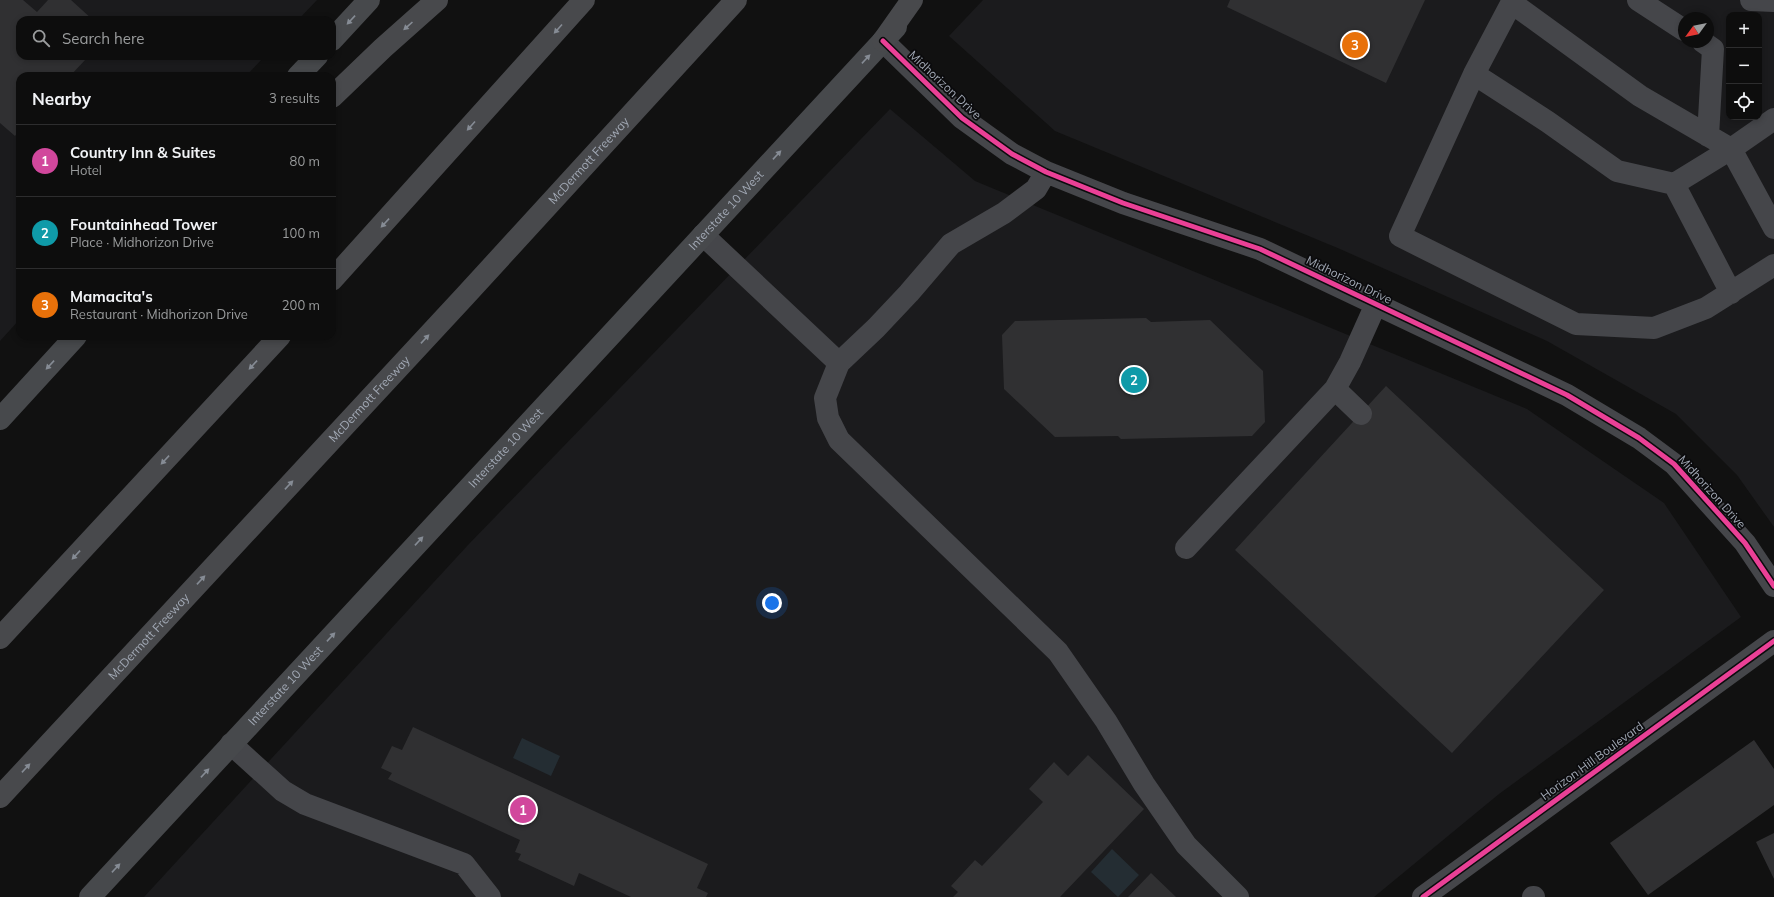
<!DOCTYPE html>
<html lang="en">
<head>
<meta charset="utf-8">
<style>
  :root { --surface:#0d0d0d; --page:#161616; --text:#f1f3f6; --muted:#9a9c9d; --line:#2d2d2e; --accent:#1a73e8 }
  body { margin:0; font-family:Mulish,sans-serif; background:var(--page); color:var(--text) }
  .controls { position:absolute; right:12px; top:12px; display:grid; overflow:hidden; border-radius:8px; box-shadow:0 2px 6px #0003 }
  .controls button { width:36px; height:36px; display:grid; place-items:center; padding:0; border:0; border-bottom:1px solid var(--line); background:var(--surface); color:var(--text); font:20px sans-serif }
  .compass { position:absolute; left:1678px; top:12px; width:36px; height:36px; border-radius:50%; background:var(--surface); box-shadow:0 2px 6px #0003; rotate:237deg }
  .you { position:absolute; left:772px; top:603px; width:14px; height:14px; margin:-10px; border:3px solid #fff; border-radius:50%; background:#1a73e8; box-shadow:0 0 0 6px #1a73e833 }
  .badge { display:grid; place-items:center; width:26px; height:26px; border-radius:50%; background:var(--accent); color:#fff; font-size:13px; font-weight:700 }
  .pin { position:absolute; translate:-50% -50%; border:2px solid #fff; box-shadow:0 1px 4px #0006 }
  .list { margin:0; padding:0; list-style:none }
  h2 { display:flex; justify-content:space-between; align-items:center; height:52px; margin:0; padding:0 16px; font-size:17px }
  h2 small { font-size:13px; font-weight:400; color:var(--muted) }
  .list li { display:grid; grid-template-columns:26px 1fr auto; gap:12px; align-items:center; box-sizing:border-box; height:72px; padding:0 16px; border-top:1px solid var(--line) }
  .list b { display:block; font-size:15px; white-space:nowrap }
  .list p { margin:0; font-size:13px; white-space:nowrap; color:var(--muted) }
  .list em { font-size:13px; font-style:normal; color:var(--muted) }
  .icon { flex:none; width:22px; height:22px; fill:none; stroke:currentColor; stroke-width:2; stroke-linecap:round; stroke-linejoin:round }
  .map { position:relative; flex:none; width:1774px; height:897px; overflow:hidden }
  .search { position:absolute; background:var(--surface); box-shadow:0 2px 6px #0003; left:16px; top:16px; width:320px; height:44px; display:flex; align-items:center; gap:10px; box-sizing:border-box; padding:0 14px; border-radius:12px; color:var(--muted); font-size:15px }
  .panel { position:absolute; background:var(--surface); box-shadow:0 2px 6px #0003; left:16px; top:72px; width:320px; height:268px; border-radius:12px }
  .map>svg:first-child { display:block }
  .built { fill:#1b1b1d; fill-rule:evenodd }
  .water { fill:#242d33 }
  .building { fill:#303032 }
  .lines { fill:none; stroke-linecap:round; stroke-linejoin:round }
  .minor { stroke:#45464a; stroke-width:22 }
  .major { stroke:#47494c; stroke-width:22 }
  .highway { stroke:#48494c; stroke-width:22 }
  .cycleway-casing { stroke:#0b0b0d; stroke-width:8 }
  .cycleway { stroke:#ea4096; stroke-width:5 }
  .oneway { fill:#868c95 }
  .labels { text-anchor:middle; stroke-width:3.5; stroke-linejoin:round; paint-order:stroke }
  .street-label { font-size:12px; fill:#a1a8b4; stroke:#0b0b0d }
</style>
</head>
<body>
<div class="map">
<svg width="1774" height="897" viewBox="0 0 1774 897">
  <rect width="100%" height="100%" fill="#111"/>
  <path class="built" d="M0 0H317L298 20H20V56H265L246 76H20V319L0 341Z
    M983 0H1774V527L1737 475 1676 414 1547 341 1340 249 1055 131 949 36ZM1729 15H1759V117H1729ZM1684 18H1708V42H1684Z
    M890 109 975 181 1527 409 1664 503 1741 617 1499 794 1374 897H144L468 545Z"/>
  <path class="water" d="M522 738 560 756 551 776 513 758Z
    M1112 849 1139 875 1118 897 1091 872Z"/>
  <path class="building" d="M0 0H23L37 12 48 0H71L93 20H20V56H83L86 59 70 76H20V130L15 136 0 123Z
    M1230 0H1425L1386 83 1227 7Z
    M1146 318 1151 322 1210 320 1263 371 1265 422 1252 436 1121 439 1118 436 1055 437 1004 389 1002 335 1015 321Z
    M1386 386 1604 590 1452 753 1235 550Z
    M413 727 708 864 697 888 708 893 706 897H631L579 873 574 886 518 860 521 854 515 852 520 840 388 779 392 773 381 768 392 746 402 750Z
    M1754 740 1774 769V805L1648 895 1610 843Z
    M1088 755 1144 809 1060 897H953L958 892 951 886 975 860 982 866 1043 802 1029 789 1054 762 1068 776Z
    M1774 833V879L1756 842Z
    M1151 873 1176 897H1128Z"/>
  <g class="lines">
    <path class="minor" d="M1513 0 1474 74 1400 236 1576 324 1654 328 1706 308 1774 265
      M1638 0 1684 30
      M1751 0 1774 1
      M1512 3 1640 96 1731 149 1774 228
      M883 41 962 118 1012 154 1046 172 1123 203 1260 249 1567 395 1639 438 1674 464 1745 543 1774 586
      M1703 42 1713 49 1708 136
      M1474 74 1548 122 1617 171 1674 184 1731 149 1774 119
      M1046 172 1036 189 1004 213 951 244 909 293 876 328 839 363 825 398 828 418 839 440 1058 652 1106 721 1144 784 1186 845 1238 897
      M1674 184 1731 293
      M703 235 839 363
      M1335 389 1361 414
      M1186 548 1335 389 1350 362 1376 304
      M231 744 283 791 305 804 464 864 490 897
      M1423 897 1774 641
      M1533 897H1534"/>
    <g class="major">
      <path d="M332 40 369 0"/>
      <path d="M298 76 317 56"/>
      <path d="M0 419 76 336"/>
      <path id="s1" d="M90 897 896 27"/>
    </g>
    <g class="highway">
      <path d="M883 41 912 0"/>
      <path d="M332 97 383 48 437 0"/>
      <path d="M332 280 584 0"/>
      <path d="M0 638 280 336"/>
      <path id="s2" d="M0 797 465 296 736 0"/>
    </g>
    <g class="cycleway-casing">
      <path id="cycleway" d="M883 41 962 118 1012 154 1046 172 1123 203 1260 249 1567 395 1639 438 1674 464 1745 543 1774 586
        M1423 897 1774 641"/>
    </g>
    <use href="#cycleway" class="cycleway"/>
  </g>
  <defs><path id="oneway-solid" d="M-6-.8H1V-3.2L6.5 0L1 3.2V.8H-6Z"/></defs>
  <g class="oneway">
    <use href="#oneway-solid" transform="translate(351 20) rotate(133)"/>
    <use href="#oneway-solid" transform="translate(408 26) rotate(138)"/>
    <use href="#oneway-solid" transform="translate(558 29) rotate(132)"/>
    <use href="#oneway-solid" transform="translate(866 59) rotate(-47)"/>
    <use href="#oneway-solid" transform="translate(471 126) rotate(132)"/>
    <use href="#oneway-solid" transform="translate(777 155) rotate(-47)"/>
    <use href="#oneway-solid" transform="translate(385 223) rotate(133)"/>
    <use href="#oneway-solid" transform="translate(425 339) rotate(-47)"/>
    <use href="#oneway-solid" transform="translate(50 365) rotate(133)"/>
    <use href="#oneway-solid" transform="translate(253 365) rotate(133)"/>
    <use href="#oneway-solid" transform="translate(165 460) rotate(133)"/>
    <use href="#oneway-solid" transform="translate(289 485) rotate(-47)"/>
    <use href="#oneway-solid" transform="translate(419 541) rotate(-47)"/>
    <use href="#oneway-solid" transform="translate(76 555) rotate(133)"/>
    <use href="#oneway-solid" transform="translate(201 580) rotate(-47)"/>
    <use href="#oneway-solid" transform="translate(331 637) rotate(-47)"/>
    <use href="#oneway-solid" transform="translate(26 768) rotate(-47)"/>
    <use href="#oneway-solid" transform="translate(205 773) rotate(-47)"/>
    <use href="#oneway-solid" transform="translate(116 868) rotate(-47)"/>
  </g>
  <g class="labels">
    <g class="street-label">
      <text transform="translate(945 85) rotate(43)" y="4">Midhorizon Drive</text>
      <text dy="4" stroke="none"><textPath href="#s2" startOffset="867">McDermott Freeway</textPath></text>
      <text dy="4" stroke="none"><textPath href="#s1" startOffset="936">Interstate 10 West</textPath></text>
      <text transform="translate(1349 280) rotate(26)" y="4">Midhorizon Drive</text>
      <text dy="4" stroke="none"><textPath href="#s2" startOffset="543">McDermott Freeway</textPath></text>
      <text dy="4" stroke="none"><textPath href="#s1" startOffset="612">Interstate 10 West</textPath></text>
      <text transform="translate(1712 492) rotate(48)" y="4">Midhorizon Drive</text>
      <text dy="4" stroke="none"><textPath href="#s2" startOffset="219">McDermott Freeway</textPath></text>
      <text dy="4" stroke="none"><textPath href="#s1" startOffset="288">Interstate 10 West</textPath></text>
      <text transform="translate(1592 761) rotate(-36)" y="4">Horizon Hill Boulevard</text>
    </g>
  </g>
</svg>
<div class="controls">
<button>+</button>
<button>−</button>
<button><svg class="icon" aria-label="locate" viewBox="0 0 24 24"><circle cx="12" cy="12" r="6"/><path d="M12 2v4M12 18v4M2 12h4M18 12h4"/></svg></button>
</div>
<svg class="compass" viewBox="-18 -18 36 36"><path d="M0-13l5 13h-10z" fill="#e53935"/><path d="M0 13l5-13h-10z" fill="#9a9c9d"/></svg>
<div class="you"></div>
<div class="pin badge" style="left:523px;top:810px;background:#d1479c">1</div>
<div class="pin badge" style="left:1134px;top:380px;background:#0f9aa8">2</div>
<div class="pin badge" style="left:1355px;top:45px;background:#e8710a">3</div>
<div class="search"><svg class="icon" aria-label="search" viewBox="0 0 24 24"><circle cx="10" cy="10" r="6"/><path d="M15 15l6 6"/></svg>Search here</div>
<section class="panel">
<h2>Nearby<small>3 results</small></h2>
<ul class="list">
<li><span class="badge" style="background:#d1479c">1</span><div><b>Country Inn &amp; Suites</b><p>Hotel</p></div><em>80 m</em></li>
<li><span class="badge" style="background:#0f9aa8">2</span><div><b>Fountainhead Tower</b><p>Place · Midhorizon Drive</p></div><em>100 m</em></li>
<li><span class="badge" style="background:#e8710a">3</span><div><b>Mamacita's</b><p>Restaurant · Midhorizon Drive</p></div><em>200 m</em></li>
</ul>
</section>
</div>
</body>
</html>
